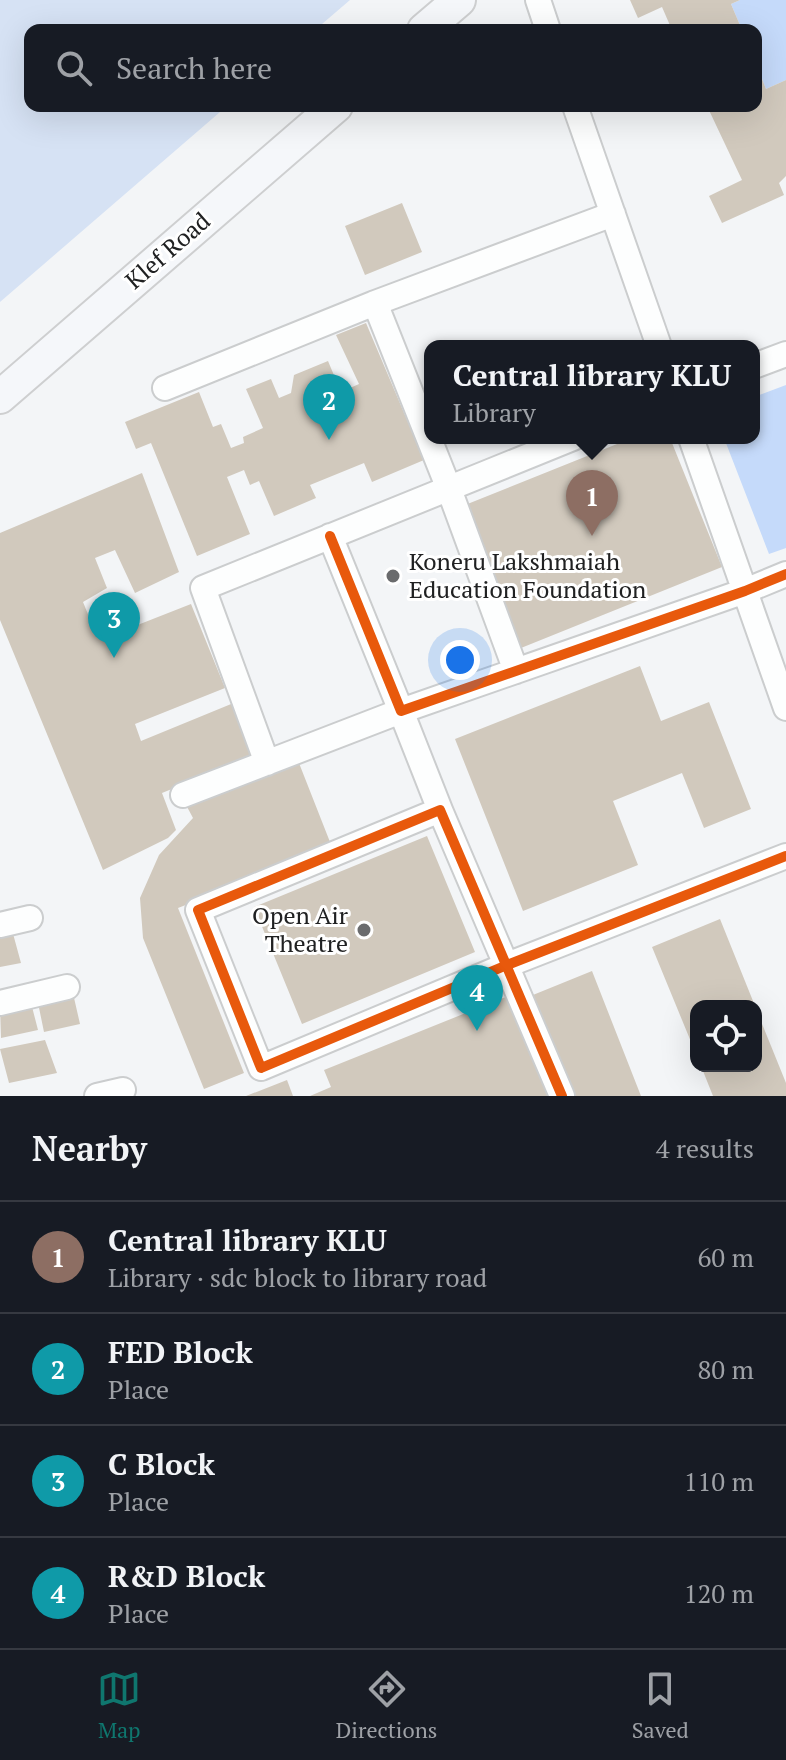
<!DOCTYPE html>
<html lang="en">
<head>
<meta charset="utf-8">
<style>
  :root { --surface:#171b24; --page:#20242c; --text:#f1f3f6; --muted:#9ea1a6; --line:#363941; --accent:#0f766e }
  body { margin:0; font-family:"PT Serif",serif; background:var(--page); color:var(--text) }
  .controls { position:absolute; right:24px; bottom:24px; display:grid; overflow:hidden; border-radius:16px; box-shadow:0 8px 32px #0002 }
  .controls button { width:72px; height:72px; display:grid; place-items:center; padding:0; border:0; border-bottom:2px solid var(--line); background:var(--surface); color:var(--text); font:40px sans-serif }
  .you { position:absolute; left:460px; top:660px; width:28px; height:28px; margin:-20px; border:6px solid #fff; border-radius:50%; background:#1a73e8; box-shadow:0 0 0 12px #1a73e833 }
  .badge { display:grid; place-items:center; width:52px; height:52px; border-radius:50%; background:var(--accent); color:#fff; font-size:26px; font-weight:700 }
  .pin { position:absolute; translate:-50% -66px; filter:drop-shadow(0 2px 4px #0008) }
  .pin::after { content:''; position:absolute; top:42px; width:28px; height:24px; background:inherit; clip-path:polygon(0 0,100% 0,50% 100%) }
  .popup { position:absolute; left:424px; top:340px; width:336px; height:104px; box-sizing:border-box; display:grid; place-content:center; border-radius:16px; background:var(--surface); filter:drop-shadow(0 2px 6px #0005); font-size:26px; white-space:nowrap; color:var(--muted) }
  .popup b { font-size:30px; color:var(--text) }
  .popup::after { content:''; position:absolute; left:50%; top:100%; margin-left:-16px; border:16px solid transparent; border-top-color:var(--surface) }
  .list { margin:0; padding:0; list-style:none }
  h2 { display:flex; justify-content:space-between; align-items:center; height:104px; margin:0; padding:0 32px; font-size:34px }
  h2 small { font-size:26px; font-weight:400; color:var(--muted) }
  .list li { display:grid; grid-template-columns:52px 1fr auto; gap:24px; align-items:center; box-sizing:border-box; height:112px; padding:0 32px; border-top:2px solid var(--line) }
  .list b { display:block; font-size:30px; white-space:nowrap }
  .list p { margin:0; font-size:26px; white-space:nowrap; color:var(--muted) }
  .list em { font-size:26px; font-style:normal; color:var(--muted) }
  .icon { flex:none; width:44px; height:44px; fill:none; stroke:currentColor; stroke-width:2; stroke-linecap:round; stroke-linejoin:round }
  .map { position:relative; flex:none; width:786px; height:1096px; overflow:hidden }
  .search { position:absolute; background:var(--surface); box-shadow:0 8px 32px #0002; left:24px; right:24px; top:24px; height:88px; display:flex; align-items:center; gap:20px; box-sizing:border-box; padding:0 28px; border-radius:16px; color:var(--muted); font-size:30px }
  .sheet { height:552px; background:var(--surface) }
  nav { display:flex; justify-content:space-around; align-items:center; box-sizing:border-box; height:112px; border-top:2px solid var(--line); background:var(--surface); font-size:22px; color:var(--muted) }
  nav a { display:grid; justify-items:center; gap:4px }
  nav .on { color:var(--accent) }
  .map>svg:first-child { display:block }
  .green { fill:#c5dafa }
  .water { fill:#d6e2f4 }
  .building { fill:#d1c9bd }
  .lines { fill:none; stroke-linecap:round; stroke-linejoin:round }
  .minor-casing { stroke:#cbcdce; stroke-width:28 }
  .major-casing { stroke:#cecfd0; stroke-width:36 }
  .minor { stroke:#fdfefe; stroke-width:24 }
  .major { stroke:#f5f7fa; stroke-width:32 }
  .cycleway-casing { stroke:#fff; stroke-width:15 }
  .cycleway { stroke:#e8590c; stroke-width:10 }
  .poi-dot { fill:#6a6b6d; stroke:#fff; stroke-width:3 }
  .labels { text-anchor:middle; stroke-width:6; stroke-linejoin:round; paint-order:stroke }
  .street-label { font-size:24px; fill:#202122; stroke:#fff }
  .poi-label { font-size:24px; fill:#202122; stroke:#fff; text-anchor:start }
</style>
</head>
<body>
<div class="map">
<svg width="786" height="1096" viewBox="0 0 786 1096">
  <rect width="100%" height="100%" fill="#f3f5f7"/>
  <path class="green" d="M740 0H786V80L766 89 756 64V30H742L731 4Z
    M786 385V548L769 554 724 438H754V397Z"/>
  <path class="water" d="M0 0H350L315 30H30V106H227L0 302Z"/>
  <path class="building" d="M630 0H740L731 4 742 30H672L662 7 638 18Z
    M756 64 766 89 786 80V176L779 183 784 195 722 223 709 196 742 180 707 106H756Z
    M402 203 422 252 365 275 345 226Z
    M366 323 424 460 372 482 364 463 310 485 316 498 274 516 259 481 250 485 244 470 227 477 250 534 197 556 151 443 136 449 125 422 199 392 213 427 221 424 231 448 244 443 243 437 263 428 246 389 271 379 279 398 291 393 294 375 328 361 341 392 359 384 336 335Z
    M632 438H670L722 567 521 648 465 505Z
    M142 473 179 572 135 593 115 550 95 558 107 588 83 602 94 629 130 614 135 626 191 604 225 688 135 724 141 741 236 702 255 755 162 793 176 830 168 838 103 870 0 620V533Z
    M640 666 661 721 709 702 751 809 704 828 682 773 613 801 638 865 523 911 455 739Z
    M297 758 330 842 280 862 255 878 178 908 244 1073 204 1089 143 938 140 898 159 855 193 818 185 803Z
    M427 836 475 952 302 1024 254 907Z
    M720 919 755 1006H696V1054L652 947Z
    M12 930 21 963 0 967V933Z
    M592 971 641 1096H568L528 997Z
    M72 989 80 1024 44 1032 37 998Z
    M518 992 559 1096H310L331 1087 324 1070Z
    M30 999 38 1030 1 1038 0 1006Z
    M756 1009 786 1083V1096H713L701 1066H756Z
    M45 1040 57 1073 9 1083 0 1049Z
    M287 1080 293 1096H246Z"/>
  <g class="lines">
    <g class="minor-casing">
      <path id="minor" d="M538 0 548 30
        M575 106 659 346
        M375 303 449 489 516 671
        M754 366 786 354
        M165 388 375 303 613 214
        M691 438 786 708
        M330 536 401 711 745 591 786 574
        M267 763 203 588 573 438
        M183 795 401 711 440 810
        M0 925 30 918
        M0 1003 67 987
        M97 1096 123 1090
        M562 1096 440 810 198 910 261 1068 507 965 786 856"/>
    </g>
    <g class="major-casing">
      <path id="major" d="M424 30 459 0
        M0 397 336 106"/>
    </g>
    <use href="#minor" class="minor"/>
    <use href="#major" class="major"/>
    <g class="cycleway-casing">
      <path id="cycleway" d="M330 536 401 711 745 591 786 574
        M562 1096 440 810 198 910 261 1068 507 965 786 856"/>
    </g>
    <use href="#cycleway" class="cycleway"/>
  </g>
  <g class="poi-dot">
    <circle cx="393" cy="576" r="8"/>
    <circle cx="364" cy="930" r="8"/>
  </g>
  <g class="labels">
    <g class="street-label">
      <text transform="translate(168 251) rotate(-41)" y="8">Klef Road</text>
    </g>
    <g class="poi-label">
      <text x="409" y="570">Koneru Lakshmaiah<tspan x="409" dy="28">Education Foundation</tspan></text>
      <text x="348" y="924" text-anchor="end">Open Air<tspan x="348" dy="28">Theatre</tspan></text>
    </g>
  </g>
</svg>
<div class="controls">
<button><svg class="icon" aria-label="locate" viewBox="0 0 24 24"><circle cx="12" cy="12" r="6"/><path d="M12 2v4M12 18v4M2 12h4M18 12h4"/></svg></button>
</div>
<div class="you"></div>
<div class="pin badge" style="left:592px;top:536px;background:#8d6e63">1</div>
<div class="popup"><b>Central library KLU</b>Library</div>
<div class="pin badge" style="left:329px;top:440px;background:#0f9aa8">2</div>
<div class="pin badge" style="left:114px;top:658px;background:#0f9aa8">3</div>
<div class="pin badge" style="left:477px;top:1031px;background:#0f9aa8">4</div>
<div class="search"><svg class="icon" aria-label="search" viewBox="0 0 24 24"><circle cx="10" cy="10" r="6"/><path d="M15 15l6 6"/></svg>Search here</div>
</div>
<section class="sheet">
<h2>Nearby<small>4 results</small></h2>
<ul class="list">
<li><span class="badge" style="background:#8d6e63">1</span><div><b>Central library KLU</b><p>Library · sdc block to library road</p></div><em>60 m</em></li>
<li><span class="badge" style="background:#0f9aa8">2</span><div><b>FED Block</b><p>Place</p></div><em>80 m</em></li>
<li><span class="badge" style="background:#0f9aa8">3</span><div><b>C Block</b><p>Place</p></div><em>110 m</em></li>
<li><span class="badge" style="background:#0f9aa8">4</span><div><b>R&amp;D Block</b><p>Place</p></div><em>120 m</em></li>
</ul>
</section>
<nav>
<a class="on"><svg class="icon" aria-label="map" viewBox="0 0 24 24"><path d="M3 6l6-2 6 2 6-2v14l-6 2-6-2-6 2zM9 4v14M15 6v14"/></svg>Map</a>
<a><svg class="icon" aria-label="directions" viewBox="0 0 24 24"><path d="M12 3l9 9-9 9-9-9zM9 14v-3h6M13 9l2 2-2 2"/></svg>Directions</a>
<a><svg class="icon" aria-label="saved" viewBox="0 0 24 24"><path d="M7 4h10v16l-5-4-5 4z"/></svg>Saved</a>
</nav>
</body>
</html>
